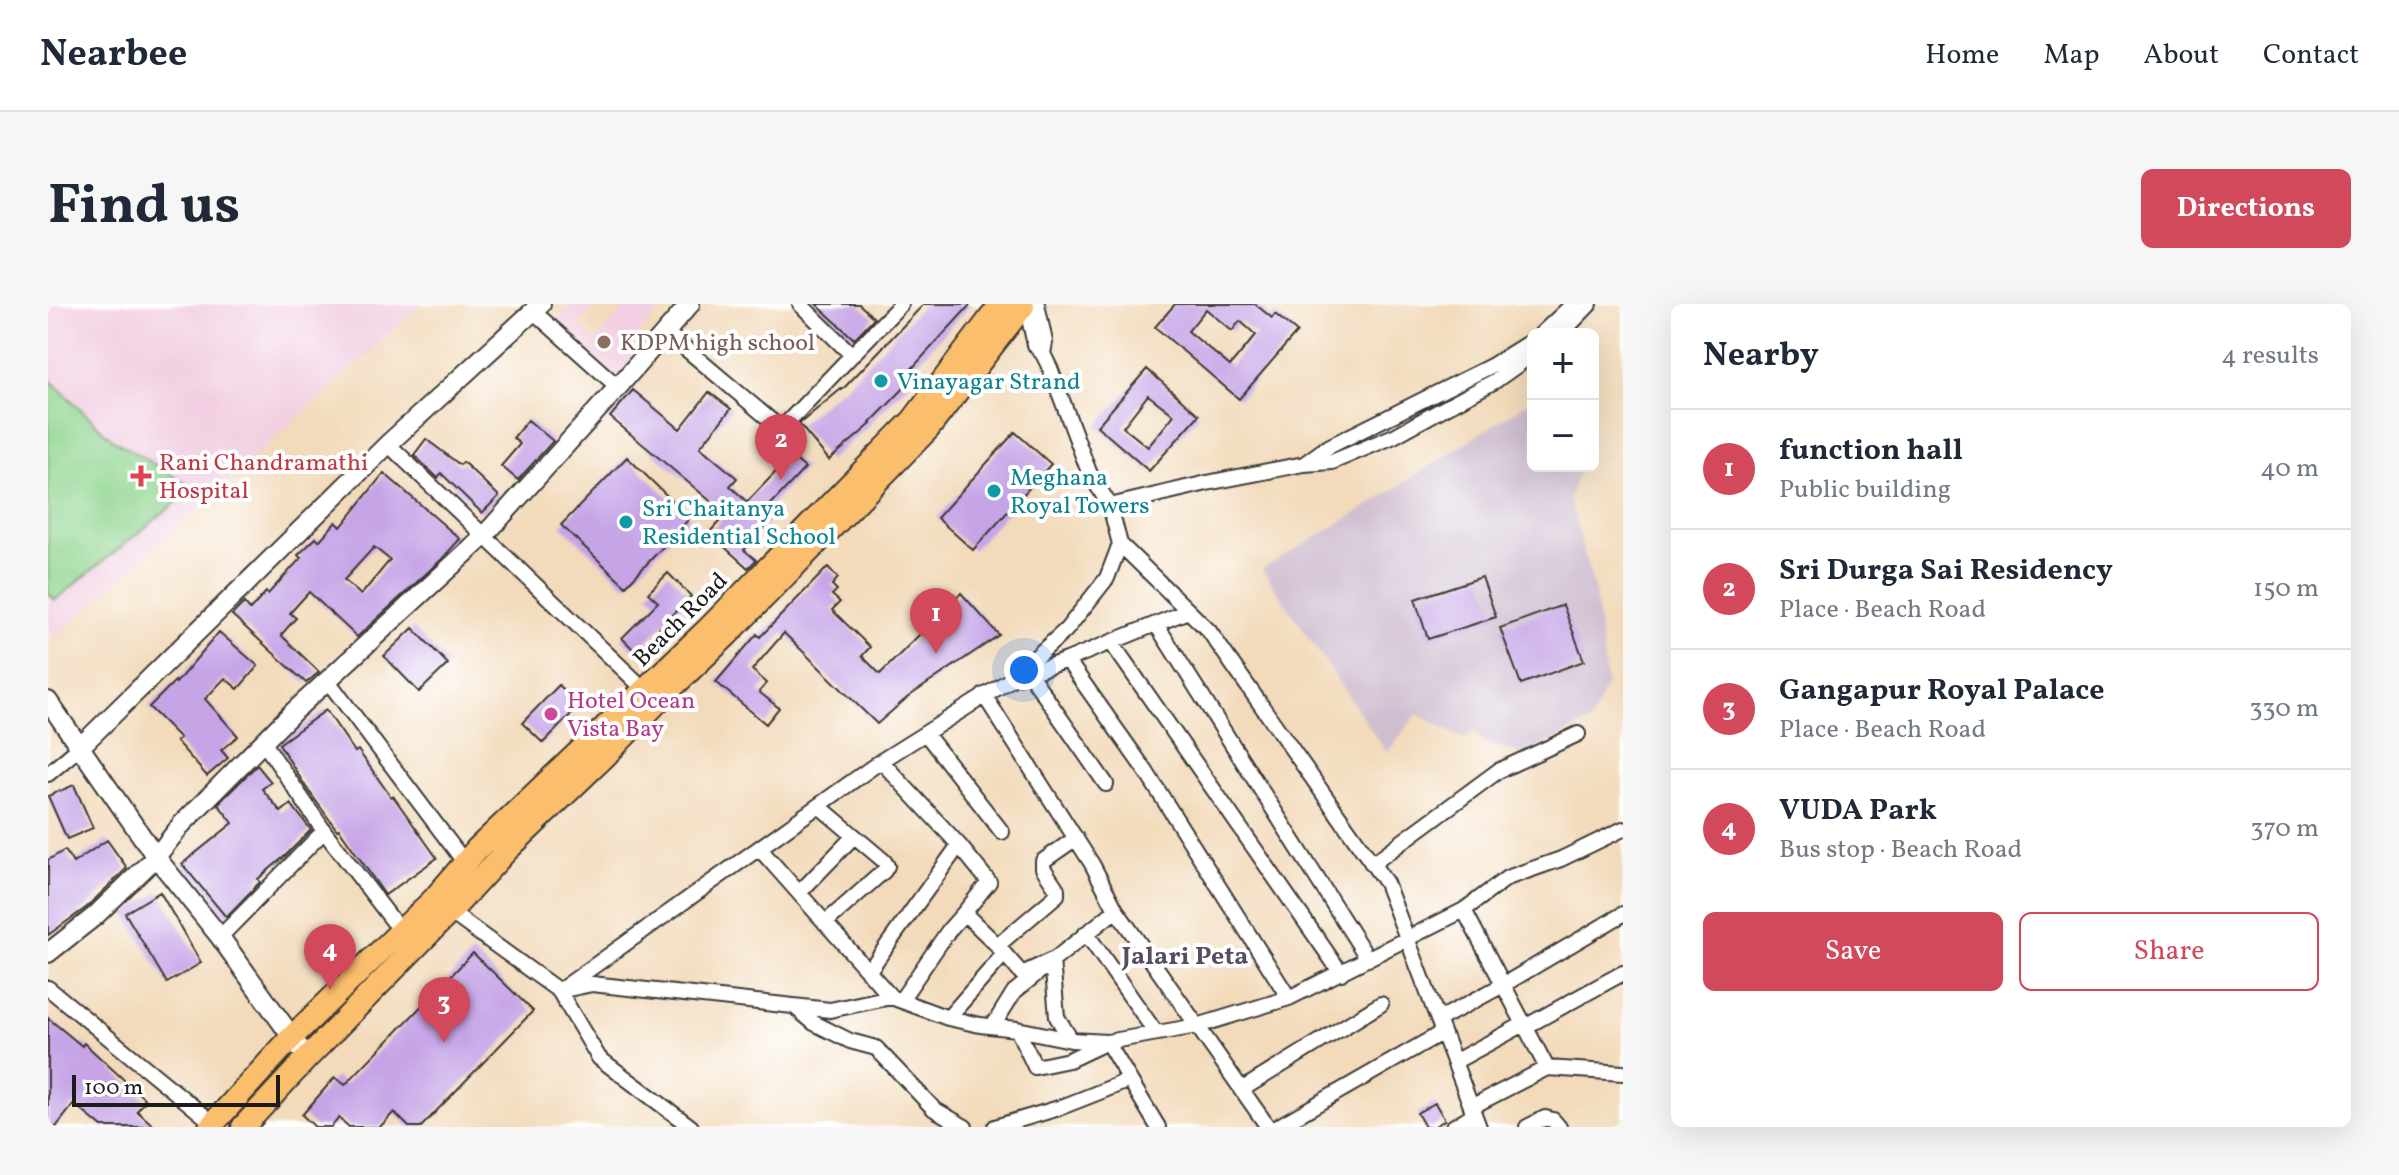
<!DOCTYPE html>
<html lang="en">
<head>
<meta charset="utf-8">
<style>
  :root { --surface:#fff; --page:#f6f6f7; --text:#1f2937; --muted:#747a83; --line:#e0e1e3; --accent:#d1495b }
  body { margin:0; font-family:Vollkorn,serif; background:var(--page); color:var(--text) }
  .controls { position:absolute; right:24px; top:24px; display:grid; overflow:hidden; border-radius:12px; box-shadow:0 8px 32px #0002 }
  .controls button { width:72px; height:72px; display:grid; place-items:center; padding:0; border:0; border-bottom:2px solid var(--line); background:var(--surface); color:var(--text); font:40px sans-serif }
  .scale { position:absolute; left:24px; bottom:20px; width:208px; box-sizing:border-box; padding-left:8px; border:4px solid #1c1c1c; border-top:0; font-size:22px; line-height:28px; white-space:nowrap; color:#1c1c1c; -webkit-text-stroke:6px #fff; paint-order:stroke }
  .you { position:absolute; left:976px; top:366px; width:28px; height:28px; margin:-20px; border:6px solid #fff; border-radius:50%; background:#1a73e8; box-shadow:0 0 0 12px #1a73e833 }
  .badge { display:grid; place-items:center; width:52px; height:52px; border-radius:50%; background:var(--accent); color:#fff; font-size:26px; font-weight:700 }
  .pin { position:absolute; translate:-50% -66px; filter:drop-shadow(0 2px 4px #0008) }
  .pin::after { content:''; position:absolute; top:42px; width:28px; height:24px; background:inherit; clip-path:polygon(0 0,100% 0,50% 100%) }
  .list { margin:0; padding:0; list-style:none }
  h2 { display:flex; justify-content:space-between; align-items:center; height:104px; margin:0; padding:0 32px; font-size:34px }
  h2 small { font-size:26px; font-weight:400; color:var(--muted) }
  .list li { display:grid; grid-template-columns:52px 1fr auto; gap:24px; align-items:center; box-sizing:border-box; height:120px; padding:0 32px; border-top:2px solid var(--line) }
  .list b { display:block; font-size:30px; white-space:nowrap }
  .list p { margin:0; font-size:26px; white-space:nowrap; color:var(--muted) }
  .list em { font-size:26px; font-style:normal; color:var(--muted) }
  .actions { display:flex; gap:16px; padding:24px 32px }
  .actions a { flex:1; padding:18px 0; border:2px solid var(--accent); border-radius:12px; text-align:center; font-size:28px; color:var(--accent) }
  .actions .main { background:var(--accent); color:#fff }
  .map { position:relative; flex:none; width:1575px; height:823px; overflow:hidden; border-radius:12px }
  header { display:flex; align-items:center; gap:48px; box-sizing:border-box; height:112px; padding:0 40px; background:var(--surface); border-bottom:2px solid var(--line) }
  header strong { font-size:38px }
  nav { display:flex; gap:44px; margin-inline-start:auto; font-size:28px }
  .intro { display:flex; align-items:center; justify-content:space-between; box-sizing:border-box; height:192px; padding:0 48px }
  h1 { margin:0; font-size:56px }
  .button { padding:20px 36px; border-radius:12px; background:var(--accent); color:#fff; font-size:28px; font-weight:700 }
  main { display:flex; gap:48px; padding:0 48px }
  aside { flex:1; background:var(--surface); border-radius:12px; box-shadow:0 8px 32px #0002 }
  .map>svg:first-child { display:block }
  .built { fill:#f2cfe2 }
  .industrial { fill:#cfbdd0 }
  .green { fill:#8ed48e; stroke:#557855; stroke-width:2 }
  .building { fill:#c6a5e7; fill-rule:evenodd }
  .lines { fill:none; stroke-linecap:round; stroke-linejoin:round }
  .minor-casing { stroke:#3c3834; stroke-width:18 }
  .tertiary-casing { stroke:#3c3834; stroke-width:22 }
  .primary-casing { stroke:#3c3834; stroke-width:26 }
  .minor { stroke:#fff; stroke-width:14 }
  .tertiary { stroke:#fff; stroke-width:18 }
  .primary { stroke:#fabe6d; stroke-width:22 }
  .education-dot { fill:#8d6e63; stroke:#fff; stroke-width:3 }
  .culture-dot { fill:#0f9aa8; stroke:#fff; stroke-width:3 }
  .health-dot { fill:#e0444e; stroke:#fff; stroke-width:3 }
  .hotel-dot { fill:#d1479c; stroke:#fff; stroke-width:3 }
  .labels { text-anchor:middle; stroke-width:8; stroke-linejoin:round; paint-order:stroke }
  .education-label { font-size:24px; fill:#785e54; stroke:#fff; text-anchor:start }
  .culture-label { font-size:24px; fill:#0d838f; stroke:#fff; text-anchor:start }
  .health-label { font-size:24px; fill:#be3a42; stroke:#fff; text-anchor:start }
  .street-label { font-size:24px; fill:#1c1c1c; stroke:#fff }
  .hotel-label { font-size:24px; fill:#b23c85; stroke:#fff; text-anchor:start }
  .neighbourhood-label { font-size:26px; font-weight:bold; fill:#584c63; stroke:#fff }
</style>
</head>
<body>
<header>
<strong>Nearbee</strong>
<nav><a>Home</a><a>Map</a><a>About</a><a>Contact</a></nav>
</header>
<div class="intro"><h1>Find us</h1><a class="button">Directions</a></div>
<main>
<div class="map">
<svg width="1575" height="823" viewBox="0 0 1575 823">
  <rect width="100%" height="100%" fill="#fff"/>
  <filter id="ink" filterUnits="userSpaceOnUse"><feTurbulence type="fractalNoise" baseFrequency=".0125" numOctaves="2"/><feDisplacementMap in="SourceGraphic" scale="16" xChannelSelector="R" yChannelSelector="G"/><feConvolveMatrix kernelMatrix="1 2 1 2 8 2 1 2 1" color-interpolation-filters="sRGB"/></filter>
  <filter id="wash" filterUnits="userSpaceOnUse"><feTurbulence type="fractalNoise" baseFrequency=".006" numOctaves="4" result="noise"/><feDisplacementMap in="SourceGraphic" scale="32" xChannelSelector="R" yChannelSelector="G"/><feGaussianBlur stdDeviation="1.8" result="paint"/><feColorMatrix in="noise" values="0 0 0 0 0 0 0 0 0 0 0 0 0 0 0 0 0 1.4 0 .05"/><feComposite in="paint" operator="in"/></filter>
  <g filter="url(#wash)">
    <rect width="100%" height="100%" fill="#f2daba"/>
    <path class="built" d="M0 0H374L6 335 0 328Z
      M523 0H550L531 20 547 36 582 0H607L613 6 581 40 593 51 570 76 507 17Z"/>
    <path class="industrial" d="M1485 95V162H1531L1532 164 1521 194 1547 288 1559 380 1543 417 1476 451 1436 438 1426 427 1416 435 1369 410 1339 449 1214 265 1322 201Z"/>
    <path class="green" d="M0 74 64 135 146 184 7 296 0 288Z"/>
    <g id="blocks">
      <path class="building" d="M768 0H811L826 14 806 35Z
        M876 0H923L859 70 865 75 822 119 823 120 781 156 751 120 793 85 794 86Z
        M1127 0H1207L1224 14 1227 10 1249 28 1191 95 1107 23ZM1158 5 1184 27 1192 17 1208 31 1182 62 1140 27Z
        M1099 65 1151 111 1101 167 1049 122ZM1100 91 1126 111 1100 143 1075 123Z
        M585 86 632 125 661 88 683 105 652 143 689 174 682 182 699 198 743 152 757 164 713 211 721 218 696 246 708 256 700 264 661 229 678 210 562 113Z
        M480 116 505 137 470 176 453 162 472 140 465 134Z
        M967 128 1003 160 925 246 889 214Z
        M378 135 412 161 415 158 451 192 434 209 393 169 390 174 366 151Z
        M579 153 642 214 578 282 513 221Z
        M336 169 412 235 393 256 309 333 261 288 242 309 248 314 233 331 271 368 258 379 184 311 196 299 202 306 218 288 220 290 253 254 250 251 268 234 271 237 288 218 293 223ZM326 243 342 256 313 291 296 276Z
        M780 263 790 274 784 281 789 286 784 291 792 298 784 306 822 343 814 352 832 370 913 289 951 331 860 393 829 420 736 329 704 366 719 379 711 388 731 404 718 420 668 378 709 330 712 333Z
        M620 269 643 292 588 348 574 334 610 298 600 289Z
        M1434 273 1448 313 1380 335 1367 295Z
        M1515 301 1536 357 1473 380 1452 324Z
        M365 324 400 360 371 388 336 352Z
        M171 328 210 362 190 385 177 374 157 395 190 432 173 446 180 454 159 472 128 437 132 434 101 403 127 377 128 379Z
        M511 381 532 401 495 439 474 419Z
        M278 406 307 448 310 446 343 493 345 492 389 554 337 591 291 525 289 526 258 483 231 440Z
        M209 461 223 478 214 485 233 508 243 500 263 526 237 552 210 575 212 578 178 613 134 560 185 519 170 500Z
        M26 481 45 524 19 535 0 492Z
        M59 536 79 564 39 603 0 631V556L17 546 25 559Z
        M112 588 153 659 119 679 77 609Z
        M425 649 485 707 373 823H361L346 808 332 823H301L291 814 283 823H267L254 811 287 773 297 781Z
        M0 714 34 742 36 739 98 796 89 807 107 823H54L26 800 8 823H0Z
        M1387 799 1397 816 1385 823H1377L1369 809Z"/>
    </g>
  </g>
  <g filter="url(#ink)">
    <use href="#blocks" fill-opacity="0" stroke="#3c3834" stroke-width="2"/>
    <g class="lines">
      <g class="minor-casing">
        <path id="minor" d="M752 0 804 51
          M989 0 997 38 995 50
          M485 7 570 83
          M618 28 733 125 853 0
          M1493 30 1525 0
          M1513 30 1542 0
          M340 140 597 386
          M1256 160 1278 144 1445 61 1485 36
          M1062 202 1159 179 1256 160 1284 158 1346 132 1391 107 1447 77 1485 50
          M1072 240 1161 327 1338 579 1431 823
          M1108 320 1320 655
          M1063 338 1293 669
          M1019 356 1140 307
          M981 369 1058 480
          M970 373 1019 356 1097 466 1241 694
          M280 377 411 551
          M936 391 1044 560 1068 606 1220 823
          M878 430 954 528
          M216 439 276 527 345 617
          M833 457 911 541 941 578 916 609 946 638 974 670 1004 656 1009 713 1023 736
          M0 470 32 443
          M771 502 836 557 839 562 836 567 777 619
          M1324 560 1450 467 1530 430
          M751 589 806 532
          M395 603 511 687 833 457 962 376 1018 326 1059 274 1072 240 1062 202 1041 168 1002 64 995 50 987 41 978 1
          M1416 606 1499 764 1575 769
          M1038 629 1108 729
          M172 633 276 527
          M949 642 1009 591V585L995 564V557L1028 534
          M820 668 911 541
          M0 684 165 819
          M843 693 900 714 932 721 969 725 1023 736 1059 738 1110 823
          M853 696 901 626 916 609
          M747 703 766 719 802 737 828 744 886 805 917 823
          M900 714 956 650
          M1390 716 1455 681 1575 610
          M945 722 966 688 1068 606
          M1477 723 1575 669
          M969 725 987 763 1021 756 1059 738 1149 722 1241 694 1416 606 1459 574 1513 555 1575 525
          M1406 758 1476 720
          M1193 786 1333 700
          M1423 803 1499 764
          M643 823 551 754 511 687 544 680 782 706 843 693 711 544
          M947 823 1011 804 1082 776
          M1229 823 1395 728
          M1405 823 1426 810
          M1479 823 1497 814 1505 816 1511 823"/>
      </g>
      <g class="tertiary-casing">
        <path id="tertiary" d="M0 397 108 553 172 633 259 754
          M32 443 340 140 493 0
          M0 649 47 612 108 553 134 520 244 409 435 233 570 83 642 0"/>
      </g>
      <g class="primary-casing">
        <path id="primary" d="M162 823 244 733 386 595 429 545 659 326 865 116 953 0
          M195 823 259 754 401 609 459 546 559 450 619 388 680 330 880 125 975 2"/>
      </g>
      <use href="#minor" class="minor"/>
      <use href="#tertiary" class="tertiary"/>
      <use href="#primary" class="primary"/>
    </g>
  </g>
  <circle class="education-dot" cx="556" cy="38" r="8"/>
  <g class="culture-dot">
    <circle cx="833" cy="77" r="8"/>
    <circle cx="946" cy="187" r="8"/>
    <circle cx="578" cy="218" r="8"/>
  </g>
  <path class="health-dot" d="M89 160h8v8h8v8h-8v8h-8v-8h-8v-8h8z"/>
  <circle class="hotel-dot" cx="503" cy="410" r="8"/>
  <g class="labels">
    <g class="education-label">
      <text x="572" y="46">KDPM high school</text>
    </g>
    <g class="culture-label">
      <text x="849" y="85">Vinayagar Strand</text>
      <text x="962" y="181">Meghana<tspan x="962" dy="28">Royal Towers</tspan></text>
      <text x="594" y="212">Sri Chaitanya<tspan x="594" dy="28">Residential School</tspan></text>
    </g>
    <g class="health-label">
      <text x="111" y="166">Rani Chandramathi<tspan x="111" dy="28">Hospital</tspan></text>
    </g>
    <g class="street-label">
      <text transform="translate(632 315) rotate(-45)" y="8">Beach Road</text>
    </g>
    <g class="hotel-label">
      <text x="519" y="404">Hotel Ocean<tspan x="519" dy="28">Vista Bay</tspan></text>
    </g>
    <g class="neighbourhood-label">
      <text x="1137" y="660">Jalari Peta</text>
    </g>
  </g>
</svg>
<div class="controls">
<button>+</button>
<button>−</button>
</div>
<div class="scale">100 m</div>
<div class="you"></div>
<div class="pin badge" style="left:888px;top:350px">1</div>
<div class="pin badge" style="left:733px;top:176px">2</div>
<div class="pin badge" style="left:396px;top:739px">3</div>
<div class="pin badge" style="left:282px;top:686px">4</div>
</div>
<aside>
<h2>Nearby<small>4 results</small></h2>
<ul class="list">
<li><span class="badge">1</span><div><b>function hall</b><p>Public building</p></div><em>40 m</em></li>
<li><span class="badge">2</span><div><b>Sri Durga Sai Residency</b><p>Place · Beach Road</p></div><em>150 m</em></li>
<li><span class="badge">3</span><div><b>Gangapur Royal Palace</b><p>Place · Beach Road</p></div><em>330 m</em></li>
<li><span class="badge">4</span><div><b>VUDA Park</b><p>Bus stop · Beach Road</p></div><em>370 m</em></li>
</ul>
<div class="actions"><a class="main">Save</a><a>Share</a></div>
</aside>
</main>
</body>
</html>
